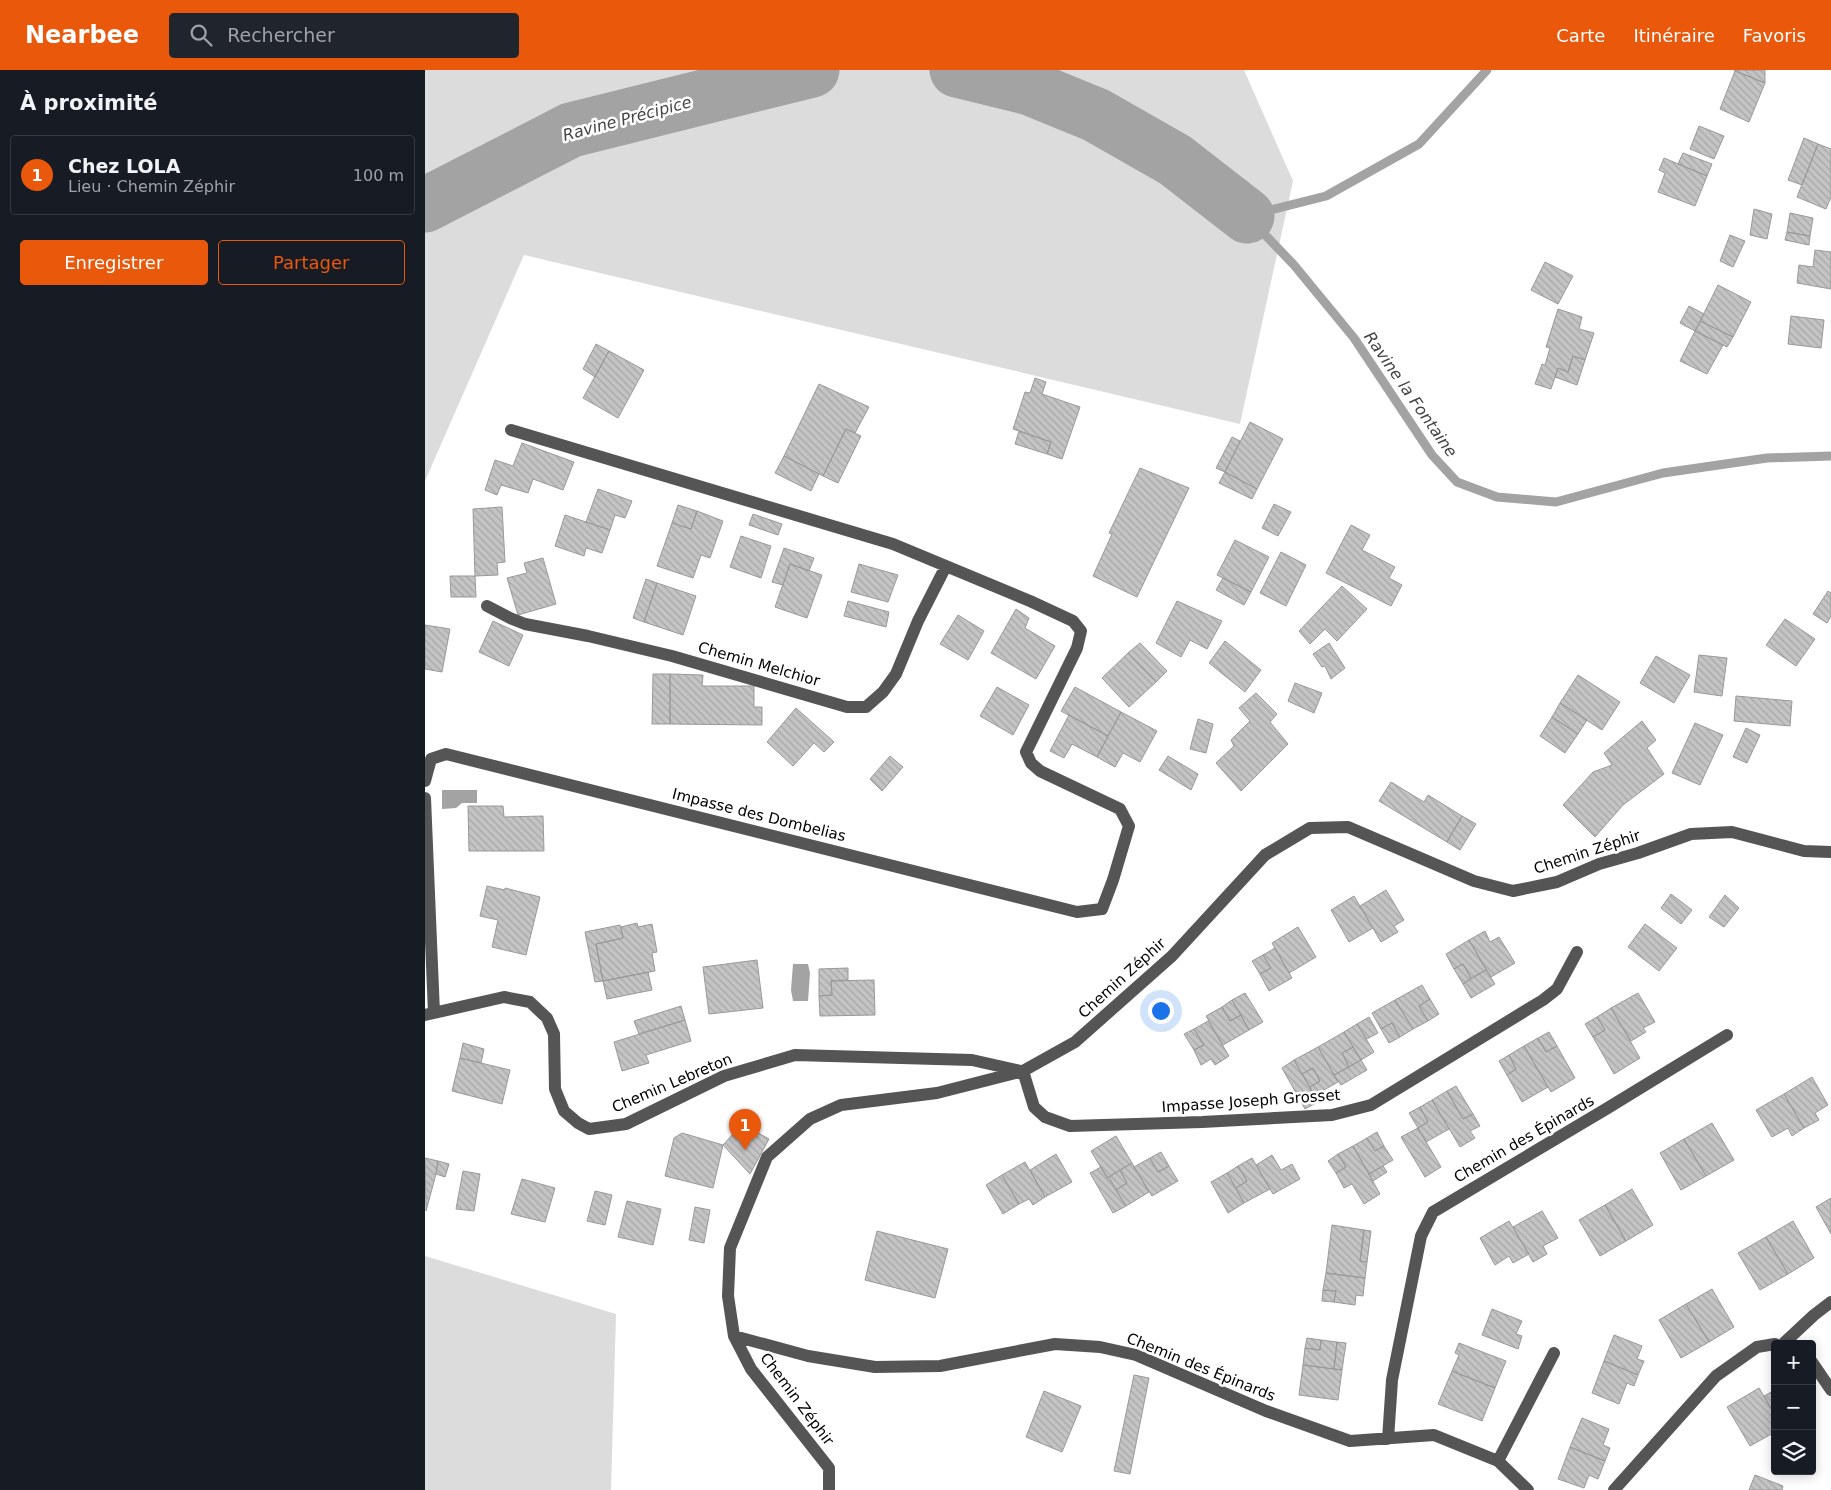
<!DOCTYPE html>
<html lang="fr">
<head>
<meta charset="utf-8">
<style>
  :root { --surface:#171b24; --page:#20242c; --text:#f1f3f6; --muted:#9ea1a6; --line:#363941; --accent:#ea580c }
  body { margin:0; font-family:"DejaVu Sans",sans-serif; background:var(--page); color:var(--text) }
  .controls { position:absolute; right:15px; bottom:15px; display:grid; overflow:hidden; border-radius:5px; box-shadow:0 2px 12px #0003 }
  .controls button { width:45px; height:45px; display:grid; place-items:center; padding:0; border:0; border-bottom:1px solid var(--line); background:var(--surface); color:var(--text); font:25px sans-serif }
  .you { position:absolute; left:735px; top:940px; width:18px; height:18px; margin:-12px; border:4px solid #fff; border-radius:50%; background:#1a73e8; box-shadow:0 0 0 8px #1a73e833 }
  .badge { display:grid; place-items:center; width:32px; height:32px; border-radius:50%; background:var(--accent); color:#fff; font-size:16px; font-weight:700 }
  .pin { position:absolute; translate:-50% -41px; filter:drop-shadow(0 1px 2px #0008) }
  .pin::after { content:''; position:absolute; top:26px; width:18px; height:15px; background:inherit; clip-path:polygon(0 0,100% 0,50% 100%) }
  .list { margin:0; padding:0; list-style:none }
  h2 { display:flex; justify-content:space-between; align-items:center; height:65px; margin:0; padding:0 20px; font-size:21px }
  h2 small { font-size:16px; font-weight:400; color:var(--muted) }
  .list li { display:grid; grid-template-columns:32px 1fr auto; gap:15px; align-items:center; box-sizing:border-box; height:80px; margin:0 10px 10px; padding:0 10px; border:1px solid var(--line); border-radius:5px }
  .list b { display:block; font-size:19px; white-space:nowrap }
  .list p { margin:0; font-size:16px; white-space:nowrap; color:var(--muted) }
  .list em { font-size:16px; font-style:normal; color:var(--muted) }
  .actions { display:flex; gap:10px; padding:15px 20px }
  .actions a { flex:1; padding:11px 0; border:1px solid var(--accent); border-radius:5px; text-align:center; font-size:18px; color:var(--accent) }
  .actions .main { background:var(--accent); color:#fff }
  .icon { flex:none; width:28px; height:28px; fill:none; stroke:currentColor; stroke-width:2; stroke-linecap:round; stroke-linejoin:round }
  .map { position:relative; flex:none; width:1406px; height:1420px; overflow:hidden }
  header { display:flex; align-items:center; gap:30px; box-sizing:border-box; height:70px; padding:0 25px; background:var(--accent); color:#fff }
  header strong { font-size:24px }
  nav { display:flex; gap:28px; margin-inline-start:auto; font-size:18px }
  .search { width:350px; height:45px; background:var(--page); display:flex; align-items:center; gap:12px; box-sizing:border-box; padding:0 18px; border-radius:5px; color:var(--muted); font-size:19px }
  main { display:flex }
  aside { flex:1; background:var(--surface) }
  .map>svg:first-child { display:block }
  .green { fill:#dcdcdc }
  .water { fill:#a3a3a3 }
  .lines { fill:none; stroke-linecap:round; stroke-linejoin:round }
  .stream { stroke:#a3a3a3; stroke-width:9 }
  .river { stroke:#a3a3a3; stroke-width:55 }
  .building { fill:url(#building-back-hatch); stroke:#999 }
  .minor { stroke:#555; stroke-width:12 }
  .labels { text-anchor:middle; stroke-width:5; stroke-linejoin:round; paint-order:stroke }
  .street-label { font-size:15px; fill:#000; stroke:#fff }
  .water-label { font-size:16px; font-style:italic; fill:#444; stroke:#fff }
</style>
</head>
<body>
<header>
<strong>Nearbee</strong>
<div class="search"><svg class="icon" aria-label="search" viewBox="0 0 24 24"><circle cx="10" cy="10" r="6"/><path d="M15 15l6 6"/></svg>Rechercher</div>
<nav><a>Carte</a><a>Itinéraire</a><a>Favoris</a></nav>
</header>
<main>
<aside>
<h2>À proximité<small></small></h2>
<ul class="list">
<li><span class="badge">1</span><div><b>Chez LOLA</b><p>Lieu · Chemin Zéphir</p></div><em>100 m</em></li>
</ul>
<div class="actions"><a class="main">Enregistrer</a><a>Partager</a></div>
</aside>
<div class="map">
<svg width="1406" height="1420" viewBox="0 0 1406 1420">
  <defs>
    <pattern id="building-back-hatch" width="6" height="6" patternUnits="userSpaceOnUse" patternTransform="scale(1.25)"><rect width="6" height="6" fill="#c4c4c4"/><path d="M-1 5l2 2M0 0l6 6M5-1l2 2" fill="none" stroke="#a7a7a7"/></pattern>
  </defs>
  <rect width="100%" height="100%" fill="#fff"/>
  <path class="green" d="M0 0H819L868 111 815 354 99 185 0 411Z
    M0 1186 191 1244 186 1420H0Z"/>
  <path class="water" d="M17 720H52V733H37L31 738 17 739Z
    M368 894H383L385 903 383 931H368L366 920Z"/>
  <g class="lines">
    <path class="stream" d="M1062 0 994 74 901 126 822 146 869 195 929 268 1007 385 1032 412 1072 427 1131 432 1238 403 1342 388 1406 386"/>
    <path class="river" d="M532 0 605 18 671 45 750 90 822 146
      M0 135 146 60 387 0"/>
  </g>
  <path class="building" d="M1309 0H1340V13L1310 1Z
    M1310 1 1340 13 1324 52 1295 39Z
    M1274 56 1299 66 1289 89 1265 79Z
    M1379 68 1393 74 1377 115 1363 110Z
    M1393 74 1406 79V127L1401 139 1372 127Z
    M1258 83 1287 94 1282 106 1253 94Z
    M1239 88 1282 106 1270 136 1233 122 1240 103 1234 100Z
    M1329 139 1347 144 1342 169 1325 165Z
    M1365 143 1388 148 1385 166 1362 162Z
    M1362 162 1385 166 1384 175 1360 170Z
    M1305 165 1320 171 1308 197 1295 191Z
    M1390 180 1406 182V219L1372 213 1374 195 1388 197Z
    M1120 192 1148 206 1133 234 1106 220Z
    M1293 215 1326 232 1308 267 1275 251Z
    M1264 236 1279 244 1270 261 1255 253Z
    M1133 239 1157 247 1154 259 1169 263 1160 290 1148 286 1143 302 1133 298 1126 319 1110 314 1117 294 1120 295 1125 278 1121 277Z
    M1366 246 1399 250 1396 278 1363 274Z
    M1275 251 1308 267 1302 277 1270 261Z
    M1270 261 1298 275 1282 304 1255 291Z
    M171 274 184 281 170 307 158 299Z
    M184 281 219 300 193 348 158 328Z
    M1148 286 1160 290 1152 315 1130 307 1133 298 1143 302Z
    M610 308 621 312 617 324 655 337 637 389 622 384 626 372 588 359 600 322 605 323Z
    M394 314 444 337 430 363 421 359 398 406 359 386Z
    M825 352 858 369 832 419 800 402Z
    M421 359 436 366 413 413 398 406Z
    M594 361 626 372 622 384 590 374Z
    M807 367 815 371 800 402 791 398Z
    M97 373 149 392 138 420 108 409 103 423 76 415 72 425 60 420 70 390 88 396Z
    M359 386 394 404 386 421 350 403Z
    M715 398 764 418 712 527 668 506 687 464 684 463Z
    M800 402 832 419 827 429 794 413Z
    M173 419 207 431 200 448 190 445 185 460 161 452Z
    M849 434 866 442 853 466 837 458Z
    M253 435 272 441 266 459 247 453Z
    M77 437 80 492 72 493 73 505 50 506 48 439Z
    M272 441 298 451 285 488 276 485 268 508 232 496 247 453 266 459Z
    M328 444 357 454 353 465 324 455Z
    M140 445 185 460 177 483 161 478 159 486 130 476Z
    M926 455 945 465 937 480 970 497 964 508 977 515 966 536 901 503Z
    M316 466 346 476 336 508 305 497Z
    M810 470 844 487 826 522 792 505Z
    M359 478 389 488 384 501 365 494 358 515 347 512Z
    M856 482 881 495 861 536 835 523Z
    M118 488 131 534 93 545 82 508 102 503 99 493Z
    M365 494 397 505 382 548 350 537Z
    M434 494 473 505 463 532 426 522Z
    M25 506H50L51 527H26Z
    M798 508 826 522 819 535 791 520Z
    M221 509 232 513 219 552 208 548Z
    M232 513 271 526 258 565 219 552Z
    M917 516 942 539 912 571 900 559 885 574 874 561Z
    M1403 521 1406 523V546L1402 553 1388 544Z
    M423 531 464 542 461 557 419 546Z
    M752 531 797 551 782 579 765 570 756 587 731 573Z
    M591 539 604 548 600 558 630 576 611 609 566 583Z
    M533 545 559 561 543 590 515 574Z
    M1360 549 1390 569 1371 596 1341 575Z
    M68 551 98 565 84 596 54 582Z
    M0 555 25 559 17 602 0 599Z
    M800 571 836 600 820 622 784 593Z
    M715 573 742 601 731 612 703 583Z
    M904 573 920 598 906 609 900 596 897 597 888 584Z
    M703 583 731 612 704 637 677 608Z
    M1274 585 1302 588 1297 626 1269 622Z
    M1231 586 1265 605 1249 633 1215 613Z
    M228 604H245V654H227Z
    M245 604 278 605 277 616H329V637H337V655L245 654Z
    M1153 605 1195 632 1177 660 1135 633Z
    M870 613 897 623 889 643 863 631Z
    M572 617 604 635 588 665 555 646Z
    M650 617 696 642 683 666 636 641Z
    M831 623 852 644 845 652 863 674 816 721 791 693 809 676 806 670 825 651 814 638Z
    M1311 626 1367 631 1365 656 1309 651Z
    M1135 633 1162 650 1153 664 1127 647Z
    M371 638 409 672 399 682 389 673 368 696 342 672Z
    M696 642 732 661 715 692 698 683 690 697 672 687Z
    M644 645 683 666 672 687 647 674 639 688 625 681Z
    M1127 647 1153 664 1140 683 1115 666Z
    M773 649 788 654 781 683 765 679Z
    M1217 651 1231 670 1222 678 1239 704 1198 735 1170 767 1138 735 1168 702 1187 695 1179 683Z
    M1270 653 1298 665 1275 715 1247 703Z
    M1321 658 1335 665 1322 693 1308 687Z
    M465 686 478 697 457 721 445 709Z
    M743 686 773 704 766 720 734 700Z
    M966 712 999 732 1003 725 1037 746 1022 772 954 731Z
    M43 736H78L79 747 118 746 119 781H44Z
    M1037 746 1051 754 1035 780 1022 772Z
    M62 816 80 820V818L115 827 101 885 67 877 73 850 55 846Z
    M961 820 979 850 969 856 973 862 956 872 935 836Z
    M1246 824 1267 840 1256 854 1236 838Z
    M1300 825 1314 838 1299 857 1284 847Z
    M929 826 948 858 924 872 906 840Z
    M212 853 213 857 227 854 232 882 227 883 230 901 178 911 171 874 198 868 196 857Z
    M1220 854 1252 878 1234 901 1203 877Z
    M195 855 198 868 171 874 178 911 170 912 160 862Z
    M873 857 891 887 864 903 847 873Z
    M1060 861 1065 872 1074 867 1090 893 1066 907 1044 870Z
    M1044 870 1061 900 1046 908 1038 894 1029 899 1021 884Z
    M850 878 867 908 844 921 835 904 846 898 838 885Z
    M838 885 846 898 835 904 827 891Z
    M332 890 338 938 284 944 278 897Z
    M1038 894 1046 908 1038 914 1029 899Z
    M423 898V910L406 911 407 925 394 926V899Z
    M1061 900 1070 914 1046 928 1038 914Z
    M223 902 227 920 182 929 178 911Z
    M449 910 450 945 395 946 394 926 407 925 406 911Z
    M997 915 1005 929 994 936 1003 951 988 959 970 930Z
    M820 923 838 952 824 960 807 930Z
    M1213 923 1230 952 1218 958 1221 962 1206 971 1186 938Z
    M1005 929 1014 944 1003 951 994 936Z
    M807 930 816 945 805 951 797 937Z
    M970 930 988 959 975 967 967 953 956 959 947 943Z
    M256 936 260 950 214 964 209 951Z
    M797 937 805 951 816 945 824 960 798 975 781 946Z
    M1186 938 1215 988 1189 1004 1168 967 1180 960 1172 947Z
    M944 947 953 963 942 969 932 954Z
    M1172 947 1180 960 1168 967 1160 954Z
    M260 950 266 971 221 985 224 993 197 1001 189 972Z
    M783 951 804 986 790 995 786 989 776 995 769 980 779 975 769 959Z
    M967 953 975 967 964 973 956 959Z
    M932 954 949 982 936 990 919 962Z
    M769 959 779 975 769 980 759 964Z
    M919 962 928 977 917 983 924 997 909 1005 893 977Z
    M1124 962 1132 976 1121 982 1113 968Z
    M1113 968 1121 982 1132 976 1150 1008 1126 1022 1099 976Z
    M38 973 59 979 56 993 35 988Z
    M1099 976 1123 1017 1097 1032 1082 1005 1091 999 1084 985Z
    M893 977 913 1012 890 1025 885 1017 895 1011 888 998 877 1004 869 990Z
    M928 977 936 990 924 997 917 983Z
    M1084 985 1091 999 1082 1005 1074 991Z
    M35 988 85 1000 77 1034 27 1021Z
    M869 990 893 1032 880 1039 857 998Z
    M936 990 942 1000 916 1015 909 1005Z
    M888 998 895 1011 885 1017 877 1004Z
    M1387 1007 1403 1035 1390 1043 1394 1050 1379 1058 1359 1024Z
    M1031 1016 1048 1044 1038 1049 1022 1021Z
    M1022 1021 1038 1049 1048 1044 1055 1056 1045 1061 1050 1068 1035 1077 1007 1030Z
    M1359 1024 1379 1058 1367 1066 1363 1058 1347 1067 1331 1040Z
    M1007 1030 1024 1059 1001 1072 993 1058 1003 1052 995 1037Z
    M995 1037 1003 1052 993 1058 984 1043Z
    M1287 1053 1309 1090 1281 1106 1259 1069Z
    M317 1054 344 1069 325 1104 298 1075Z
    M993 1058 1016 1097 1000 1107 976 1067Z
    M952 1062 959 1076 950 1081 942 1068Z
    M257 1063 298 1075 288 1118 240 1106 249 1068Z
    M691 1066 707 1093 682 1108 666 1081Z
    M942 1068 950 1081 959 1076 968 1090 944 1104 928 1076Z
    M1259 1069 1281 1106 1256 1120 1235 1083Z
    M928 1076 955 1124 939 1134 927 1114 919 1118 911 1103 921 1097 913 1084Z
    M736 1082 744 1096 733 1102 725 1088Z
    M631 1084 647 1112 620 1127 605 1100Z
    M913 1084 921 1097 911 1103 903 1091Z
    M847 1085 856 1100 867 1094 875 1109 848 1124 831 1095Z
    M0 1088 13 1091 11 1104 1 1141Z
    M725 1088 733 1102 744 1096 753 1111 727 1126 709 1097Z
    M827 1088 845 1119 819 1133 811 1118 822 1111 813 1096Z
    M13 1091 24 1094 20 1107 11 1104Z
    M600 1092 620 1127 608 1135 604 1129 594 1134 577 1105Z
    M707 1093 724 1122 701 1136 691 1120 702 1113 695 1100Z
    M813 1096 822 1111 811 1118 802 1103Z
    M958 1096 962 1102 948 1111 944 1104Z
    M676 1097 701 1136 688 1143 665 1103Z
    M695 1100 702 1113 691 1120 684 1107Z
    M38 1101 55 1104 49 1141 31 1139Z
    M802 1103 819 1133 803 1143 786 1112Z
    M577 1105 594 1134 578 1144 561 1115Z
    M97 1109 130 1118 120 1152 86 1144Z
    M1207 1119 1228 1155 1201 1171 1180 1135Z
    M170 1121 187 1125 180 1155 162 1151Z
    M1406 1128V1164L1391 1137Z
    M202 1131 236 1139 228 1175 193 1167Z
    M1180 1135 1201 1171 1175 1186 1154 1150Z
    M270 1137 285 1140 279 1173 264 1170Z
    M1117 1141 1133 1168 1118 1176 1122 1184 1108 1192 1088 1157Z
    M1084 1151 1104 1184 1088 1193 1084 1186 1070 1195 1055 1168Z
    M1368 1151 1389 1188 1363 1204 1341 1167Z
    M907 1155 939 1160 935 1191 942 1192 940 1208 901 1203Z
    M939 1160 946 1161 942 1192 935 1191Z
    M452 1161 523 1179 510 1228 440 1210Z
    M1341 1167 1363 1204 1335 1220 1313 1183Z
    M901 1203 940 1208 938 1226 931 1225 930 1235 909 1232 911 1221 898 1220Z
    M1287 1219 1309 1257 1284 1272 1261 1234Z
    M898 1220 911 1221 909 1232 897 1231Z
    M1261 1234 1284 1272 1256 1288 1234 1250Z
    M1067 1239 1097 1251 1091 1264 1097 1266 1093 1279 1057 1265Z
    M1189 1265 1217 1276 1212 1289 1219 1291 1213 1305 1179 1291Z
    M882 1268 896 1270 895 1280 880 1278Z
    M896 1270 912 1272 909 1299 878 1295 880 1278 895 1280Z
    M912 1272 921 1273 917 1300 909 1299Z
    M1034 1273 1081 1291 1070 1318 1027 1301 1034 1285 1030 1283Z
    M1179 1291 1213 1305 1209 1316 1202 1313 1194 1334 1167 1323Z
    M878 1295 917 1300 913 1330 874 1325Z
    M1027 1301 1070 1318 1057 1351 1013 1334Z
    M709 1305 724 1308 705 1404 689 1401Z
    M1334 1318 1350 1345V1362L1325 1376 1302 1337Z
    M1350 1320V1345L1339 1326Z
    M619 1321 656 1336 637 1382 601 1367Z
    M1157 1348 1184 1359 1178 1375 1185 1378 1180 1391 1145 1377Z
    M1145 1377 1180 1391 1173 1409 1164 1405 1159 1418 1133 1409Z
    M1330 1405 1358 1416 1357 1420H1324Z"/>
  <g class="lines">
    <path class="minor" d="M62 536 85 548 100 554 163 566 247 586 422 637H441L458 622 471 604 493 551 521 496
      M0 711 6 689 21 684 652 842 677 839 688 810 704 756 695 739 615 701 606 693 601 682 652 578 656 561 648 551 605 531 468 474 86 360
      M0 728 9 943
      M0 945 79 927 105 932 122 948 129 964 130 1019 139 1041 153 1053 164 1059 201 1054 299 1006 370 985 547 990 596 1001
      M598 1001 609 1037 620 1047 645 1056 777 1052 907 1045 946 1035 1118 930 1132 919 1152 882
      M309 1266 383 1286 450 1297 515 1296 630 1274 675 1277 711 1285 841 1341 925 1371 1009 1365 1073 1391 1103 1420
      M1359 1273 1389 1245 1406 1232
      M1387 1292 1406 1320
      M963 1369 967 1310 996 1166 1008 1142 1181 1039 1302 965
      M1073 1391 1129 1283
      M404 1420V1398L326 1299 309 1266 303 1226 305 1178 342 1087 385 1049 416 1035 512 1023 598 1001 650 972 747 886 840 785 885 758 923 757 1049 811 1088 821 1132 812 1174 794 1213 783 1266 764 1307 762 1379 781 1406 782
      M1189 1420 1291 1306 1332 1277 1350 1274"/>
  </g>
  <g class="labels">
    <g class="street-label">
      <text transform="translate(334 594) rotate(16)" y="5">Chemin Melchior</text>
      <text transform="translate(334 745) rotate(14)" y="5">Impasse des Dombelias</text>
      <text transform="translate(1162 782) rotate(-18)" y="5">Chemin Zéphir</text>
      <text transform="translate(697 908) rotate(-42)" y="5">Chemin Zéphir</text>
      <text transform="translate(247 1013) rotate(-23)" y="5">Chemin Lebreton</text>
      <text transform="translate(826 1031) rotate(-4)" y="5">Impasse Joseph Grosset</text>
      <text transform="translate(1099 1069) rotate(-30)" y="5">Chemin des Épinards</text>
      <text transform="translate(776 1297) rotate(22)" y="5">Chemin des Épinards</text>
      <text transform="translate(372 1329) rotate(53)" y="5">Chemin Zéphir</text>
    </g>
    <g class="water-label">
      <text transform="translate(202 48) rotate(-15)" y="6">Ravine Précipice</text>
      <text transform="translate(986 324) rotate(55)" y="6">Ravine la Fontaine</text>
    </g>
  </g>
</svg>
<div class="controls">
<button>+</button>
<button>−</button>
<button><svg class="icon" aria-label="layers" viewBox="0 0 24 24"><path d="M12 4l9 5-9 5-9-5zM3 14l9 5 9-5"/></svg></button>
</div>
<div class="you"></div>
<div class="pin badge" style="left:320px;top:1080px">1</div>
</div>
</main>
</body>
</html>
